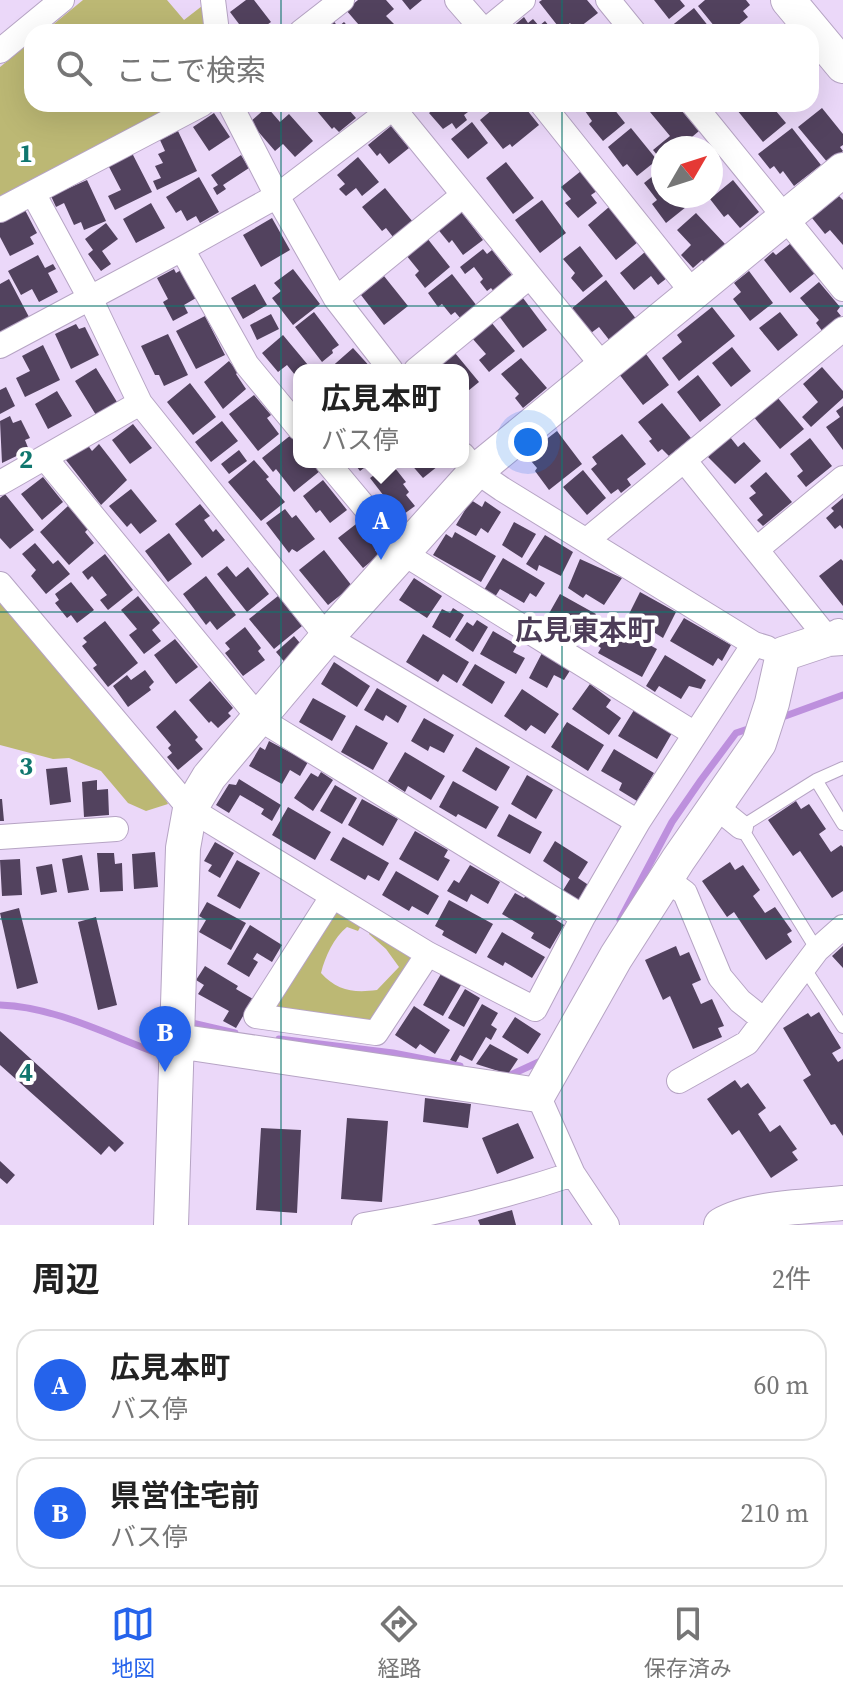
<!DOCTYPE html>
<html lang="ja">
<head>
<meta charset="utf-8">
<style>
  :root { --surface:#fff; --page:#f2f2f2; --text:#222; --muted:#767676; --line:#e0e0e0; --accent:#2563eb }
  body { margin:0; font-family:"Source Serif 4","Noto Sans JP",serif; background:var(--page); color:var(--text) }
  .compass { position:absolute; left:651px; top:136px; width:72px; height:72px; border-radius:50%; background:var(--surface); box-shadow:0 8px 32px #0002; rotate:51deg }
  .you { position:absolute; left:528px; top:442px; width:28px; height:28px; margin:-20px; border:6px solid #fff; border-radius:50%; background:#1a73e8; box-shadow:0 0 0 12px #1a73e833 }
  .badge { display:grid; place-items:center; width:52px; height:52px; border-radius:50%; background:var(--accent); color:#fff; font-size:26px; font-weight:700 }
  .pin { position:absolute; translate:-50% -66px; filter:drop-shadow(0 2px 4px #0008) }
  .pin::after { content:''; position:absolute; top:42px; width:28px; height:24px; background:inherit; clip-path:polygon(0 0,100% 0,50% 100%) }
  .popup { position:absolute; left:293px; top:364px; width:176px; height:104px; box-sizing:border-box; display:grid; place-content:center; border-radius:16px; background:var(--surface); filter:drop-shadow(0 2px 6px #0005); font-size:26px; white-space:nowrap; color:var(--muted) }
  .popup b { font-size:30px; color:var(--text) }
  .popup::after { content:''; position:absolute; left:50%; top:100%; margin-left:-16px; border:16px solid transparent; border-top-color:var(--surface) }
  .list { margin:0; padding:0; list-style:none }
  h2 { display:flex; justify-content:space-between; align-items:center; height:104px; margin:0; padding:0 32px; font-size:34px }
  h2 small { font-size:26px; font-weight:400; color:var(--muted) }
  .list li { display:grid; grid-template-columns:52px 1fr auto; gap:24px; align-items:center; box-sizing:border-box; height:112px; margin:0 16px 16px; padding:0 16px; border:2px solid var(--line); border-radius:24px }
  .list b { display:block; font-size:30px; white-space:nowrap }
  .list p { margin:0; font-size:26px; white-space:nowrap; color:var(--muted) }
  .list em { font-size:26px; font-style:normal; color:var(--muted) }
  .icon { flex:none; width:44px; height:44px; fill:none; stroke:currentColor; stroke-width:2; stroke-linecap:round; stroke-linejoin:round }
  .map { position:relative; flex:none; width:843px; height:1225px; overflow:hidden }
  .search { position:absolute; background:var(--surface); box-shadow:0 8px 32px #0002; left:24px; right:24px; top:24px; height:88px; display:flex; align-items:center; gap:20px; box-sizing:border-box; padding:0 28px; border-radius:24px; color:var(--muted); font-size:30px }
  .sheet { height:360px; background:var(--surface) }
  nav { display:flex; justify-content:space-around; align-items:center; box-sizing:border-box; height:112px; border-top:2px solid var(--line); background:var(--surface); font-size:22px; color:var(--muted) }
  nav a { display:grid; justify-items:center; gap:4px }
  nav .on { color:var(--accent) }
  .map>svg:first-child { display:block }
  .green { fill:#bcb874 }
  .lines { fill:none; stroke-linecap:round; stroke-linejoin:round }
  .stream { stroke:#bd90dd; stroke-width:7 }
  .building { fill:#52425e }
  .lane-casing { stroke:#b6a4c4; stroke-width:14 }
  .street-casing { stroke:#b6a4c4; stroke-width:26 }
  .secondary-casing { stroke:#b6a4c4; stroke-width:36 }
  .lane { stroke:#fff; stroke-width:12 }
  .street { stroke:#fff; stroke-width:24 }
  .secondary { stroke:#fff; stroke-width:34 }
  .grid { fill:none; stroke:#0f766e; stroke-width:2; stroke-opacity:0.55 }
  .labels { text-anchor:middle; stroke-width:8; stroke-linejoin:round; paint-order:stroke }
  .quarter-label { font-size:28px; font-weight:bold; fill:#4d3d58; stroke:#fff }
  .grid-label { font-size:26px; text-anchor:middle; font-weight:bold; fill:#0f766e; stroke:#fff; stroke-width:8; stroke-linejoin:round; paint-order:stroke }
</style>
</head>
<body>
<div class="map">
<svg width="843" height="1225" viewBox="0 0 843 1225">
  <rect width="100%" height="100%" fill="#ebd8f9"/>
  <path class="green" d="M83 0H167L184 20 202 6 205 32H44Z
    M32 41V104H183L0 202V67Z
    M0 593 155 779 168 804 146 811 128 803 101 771 69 758 53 759 0 745Z
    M334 903 364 920 358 931 347 927C334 937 325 957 321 973 337 991 354 993 377 990L399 967 386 949 369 934 371 926 424 955 374 1026 267 1013Z"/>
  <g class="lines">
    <path class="stream" d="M777 719 843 695
      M620 920 672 822 701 780 736 733 754 727
      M0 1005C55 1007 106 1034 157 1053L165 1047
      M189 1025 192 1023 235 1033
      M279 1039 393 1053 460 1066
      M508 1076 543 1060"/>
  </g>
  <path class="building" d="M246 0H254L271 22 257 32H245L230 12Z
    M358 0H386L394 9 386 16 394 24 385 32H365L346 10Z
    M402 0H422L410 10Z
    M542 0H587L598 13 576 30 570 23 561 30 539 2Z
    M654 0H680L685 6 669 19Z
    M705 0H746L750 5 743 11 748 17 730 32H719L698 6Z
    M694 8 713 32H674L670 27Z
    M524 17 528 23 533 19 539 26 545 21 554 32H514L511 28Z
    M333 20 338 27 344 22 353 32H318Z
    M311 104H344L356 118 339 132 334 127 332 129Z
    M430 104H461L468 112 464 115 467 120 456 129 452 123 443 129 429 113 434 109Z
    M499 104H527L530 108 527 110 539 125 512 147 510 144 503 149 480 120Z
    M580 104H610L625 123 603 141 589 124 592 121Z
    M659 104H676L699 131 679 148H663V162L653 150 670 136 650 112Z
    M745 104H770L786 123 763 142 737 110Z
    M267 107 280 122 289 114 313 141 295 157 283 144 275 151 250 122Z
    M822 108 843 134V145L840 147 843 151 828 163 798 127Z
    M214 113 230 137 209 151 193 127Z
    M472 122 488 143 468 159 451 139Z
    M391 126 409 148 389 164 380 153 377 156 368 145Z
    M631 128 657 160 637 176 627 164 623 167 608 147Z
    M792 128 821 165 794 186 783 171 780 174 774 166 770 169 758 154Z
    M178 131 197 171 157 190 153 181 161 178 155 166 163 163 158 154 165 151 160 140Z
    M132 153 152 192 115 210 108 196 121 190 108 165Z
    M241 155 249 168 223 185 226 189 217 195 213 188 218 185 211 175Z
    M358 157 379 182 362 196 356 188 346 196 339 189 345 184 337 175Z
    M506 162 534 198 513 214 486 178Z
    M663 168V196H686L691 203 666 223 652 204 657 200 644 183Z
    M581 171 597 191 591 195 597 203 578 218 565 203 571 199 561 187Z
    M199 177 219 212 200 223 196 216 187 221 181 210 176 213 166 197Z
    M87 180 106 221 84 230 81 222 74 225 64 203 56 207 51 196Z
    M733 180 759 212 740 228 728 214 724 217 710 199Z
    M385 188 413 222 393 237 386 228 382 231 362 207Z
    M839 196 843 200V245L830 230 825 234 812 218Z
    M542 200 566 233 540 253 515 220Z
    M151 203 165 228 136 243 123 219Z
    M609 207 638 242 616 260 588 225Z
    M459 209 483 240 463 255 452 240 449 243 436 227Z
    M25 210 37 233 30 237 34 244 10 256 0 237V223Z
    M696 213 725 244 705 263 702 260 693 268 681 255 691 245 677 230Z
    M272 218 290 250 261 267 243 235Z
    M106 223 118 239 102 251 111 264 101 271 88 254 93 250 85 239Z
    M427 238 450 267 425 288 415 275 419 271 406 255Z
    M791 243 815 273 790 293 764 260 773 252 776 255Z
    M580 246 603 276 583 292 571 278 575 273 563 259Z
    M483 249 487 254 492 250 514 278 495 293 491 288 487 291 480 282 483 279 474 267 465 274 460 267Z
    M645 252 667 278 658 285 651 276 634 290 620 273Z
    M38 255 45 268 53 264 56 269 48 273 58 292 39 302 32 289 21 295 8 271Z
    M174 269 176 273 181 270 196 298 184 305 188 313 173 321 163 302 168 299 157 278Z
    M293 269 320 304 293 325 272 298 281 291 274 283Z
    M749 271 773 303 750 321 733 299 741 292 734 283Z
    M452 274 477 306 461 319 455 312 451 315 442 304 438 307 428 293Z
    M384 276 408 306 384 325 361 295Z
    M9 279 29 317 0 332V284Z
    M606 280 637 320 610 341 599 327 591 333 571 309Z
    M819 282 840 307 837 311 841 316 823 332 816 323 819 320 800 298Z
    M255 284 267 305 243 319 231 298Z
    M523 298 547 330 523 348 499 316Z
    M712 307 735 336 679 381 662 358 682 342 677 335Z
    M314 312 339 345 332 350 333 353 322 362 295 327Z
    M780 312 798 335 778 351 759 328Z
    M271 314 279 329 257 340 250 325Z
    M205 316 225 355 196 369 176 331Z
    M491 322 515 351 489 372 479 360 486 354 472 338Z
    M76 324 79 329 85 327 99 355 71 369 55 334Z
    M168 334 188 375 164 386 159 375H155L141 346Z
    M283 335 308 365 295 375 287 365 278 372 262 353Z
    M43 345 60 380 25 397 16 378 30 371 22 356Z
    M732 347 751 371 731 387 712 363Z
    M353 348 373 370H328Z
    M455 353 479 382 463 395V370H434Z
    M646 354 669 385 643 405 619 374Z
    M521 358 547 388 523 408 515 398 519 394 501 374Z
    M229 361 238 372 236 374 246 389 223 409 204 382Z
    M822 367 843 391V398L811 427 802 417 818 402 803 384Z
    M96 368 117 402 96 415 75 381Z
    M698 375 721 405 700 422 677 392Z
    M190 383 216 417 193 435 167 402Z
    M6 387 15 406 0 414V390Z
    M57 391 72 416 48 429 35 404Z
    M254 395 271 415 267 418 279 434 258 451 229 414Z
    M777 397 804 429 780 449 753 416Z
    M662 403 691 438 669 456 662 449 658 452 649 441 652 439 638 422Z
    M843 406V450L826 427 840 417 836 411Z
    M10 416 13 423 21 420 30 438 25 440 29 450 2 463 0 421Z
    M222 421 238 441 211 462 195 442Z
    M133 424 152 448 130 464 112 440Z
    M557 431 582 464 549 490 535 471 537 468 526 455Z
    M622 434 646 464 627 479 631 485 621 493 618 489 611 494 591 469 597 464 592 457Z
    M291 435 299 445V462H313L320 471 294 492 276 469 273 472 262 458Z
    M730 437 738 447 744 442 761 461 735 484 708 457Z
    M810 438 832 466 806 487 797 476 803 471 790 454Z
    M87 444 92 451 99 444 127 480 101 505 66 460Z
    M239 450 247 461 229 474 221 464Z
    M254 460 269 477 266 479 285 502 261 521 228 482Z
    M353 462H372L360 471Z
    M409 462H443L423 478Z
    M391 463 406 482 403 484 409 492 406 495 415 506 404 514 398 506 394 509 370 478Z
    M583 470 606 498 587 515 563 487Z
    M766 472 792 502 763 526 757 520 763 515 749 498 756 493 750 486Z
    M43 477 63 502 42 520 21 494Z
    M323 480 347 510 330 523 320 510 316 513 303 496Z
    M131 489 157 521 140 534 131 523 127 527 109 506Z
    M5 494 34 530 10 549 0 538V498Z
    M843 498V529L840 525 835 529 826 518 834 511 831 508Z
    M471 500 482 507 485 501 501 512 488 533 481 528 476 536 456 525Z
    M200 504 210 516 204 520 213 532 216 529 225 540 202 558 175 524Z
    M68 506 88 529 85 532 94 543 69 565 40 532Z
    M285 509 292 518 296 515 315 539 297 552 292 549 289 553 266 523Z
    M360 521 380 546 375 550 379 555 363 568 338 538Z
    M514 522 536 534 522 558 502 545Z
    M455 532 496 556 481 582 433 555 446 534 452 538Z
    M169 533 192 564 168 582 145 551Z
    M545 535 573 552 561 576 539 565 537 571 526 564Z
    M35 543 53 564 58 560 70 574 46 594 31 576 36 570 22 554Z
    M324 550 352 586 328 605 299 570Z
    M105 554 133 590 108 610 100 600 107 595 92 576 88 580 82 572Z
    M503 558 545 583 536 597 530 593 524 603 500 589 495 597 484 590Z
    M580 559 622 578 604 605 586 594 583 598 568 588Z
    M841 559 843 561V606L819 576Z
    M227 566 236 577 248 567 269 594 247 612 217 574Z
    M206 576 236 615 217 630 210 621 206 625 183 594Z
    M414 578 442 596 427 618 399 600Z
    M71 582 94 610 77 623 71 615 67 618 55 603 59 600 55 594Z
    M640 592 676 612 663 638 628 616Z
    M560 594 596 614 580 644 565 636 569 629 547 617Z
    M138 596 160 623 152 630 161 641 144 654 129 635 137 629 121 610Z
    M278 596 302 626 274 649 249 619Z
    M453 608 464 615 450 638 432 627 442 609 450 613Z
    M684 618 731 645 722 661 718 658 713 666 670 641Z
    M477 620 488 627 473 652 455 640 467 622 473 626Z
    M105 621 138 663 108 687 93 668 97 665 82 646 87 642 83 638Z
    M606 621 657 649 642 677 598 653 601 648 594 643Z
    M245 627 261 648 258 651 265 660 243 676 225 653 230 649 225 643Z
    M493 631 517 645 513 652 525 658 516 674 480 654Z
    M423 634 469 662 457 683 443 674 438 682 406 662Z
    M294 636 305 649 287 665 276 652Z
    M175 639 198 667 176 684 154 655Z
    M542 653 571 669 564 680 554 675 547 688 529 678Z
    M665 655 706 680 701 689 689 686 681 699 659 686 655 692 646 686Z
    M334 662 370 686 357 707 321 684Z
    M475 664 505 682 492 704 462 685Z
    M145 670 154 682 149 687 151 690 128 707 113 686 127 675 131 680Z
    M210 681 233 708 228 713 231 716 218 728 211 721 209 723 189 700Z
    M590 684 611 700 606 707 621 718 609 735 572 709Z
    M377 688 407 706 398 723 386 715 383 721 364 710Z
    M522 689 559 714 545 734 531 725 526 731 504 716Z
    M313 698 346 716 332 741 299 722Z
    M175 710 198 737 195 740 203 749 178 770 167 757 172 753 168 748 171 745 156 727Z
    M634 710 672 733 657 759 618 736Z
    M424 718 454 735 444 753 430 746 428 751 411 741Z
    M567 722 604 745 588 771 551 747Z
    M356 725 388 743 373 770 341 752Z
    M269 741 308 762 300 776 290 770 282 784 249 766 260 747 265 750Z
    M476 747 510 767 496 791 462 771Z
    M614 749 654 773 637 801 619 790 622 783 601 771Z
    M405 752 445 776 431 800 408 786 405 792 388 781Z
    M67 767 71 802 50 805 46 769Z
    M321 772 333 780 313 811 294 798 311 773 318 777Z
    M527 775 553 790 536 819 511 804Z
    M239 779 281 805 272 821 261 814 264 809 240 795 229 813 216 805 229 784 236 785Z
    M97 780V790L108 789 109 815 84 817 82 782Z
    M453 781 499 807 486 829 458 814 456 817 439 807Z
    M335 785 357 798 342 824 320 811Z
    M0 799H2L4 821H0Z
    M362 799 398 819 383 846 348 825Z
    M796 801 801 809 809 804 826 829 819 834 831 852 841 845 843 847V891L832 898 800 851 793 856 768 820Z
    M288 807 331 832 315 860 272 835Z
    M509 814 542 832 530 854 497 836Z
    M415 831 448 850 444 857 450 860 438 881 399 859Z
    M343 837 389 863 379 881 368 875 365 880 330 860Z
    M555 841 588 862 578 878 590 886 579 903 562 892 570 879 543 861Z
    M215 842 234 853 220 878 208 871 212 865 204 861Z
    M155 852 158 887 134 889 132 854Z
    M97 853H114L115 864 122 863 123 891 100 892Z
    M82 855 89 890 68 893 62 859Z
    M20 859 22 895 2 896 0 860Z
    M237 860 260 873 240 909 217 896Z
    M730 862 735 870 743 865 760 890 753 896 765 913 775 907 792 931 787 934 792 942 766 960 734 912 727 917 702 881Z
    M52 864 57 892 41 895 36 867Z
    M470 865 500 882 488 904 471 894 467 902 447 891 454 880 459 883Z
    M396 871 439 896 428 915 412 906 409 911 382 895Z
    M515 893 524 898 527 894 559 913 555 919 564 925 550 949 531 938 534 933 502 914Z
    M449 900 493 924 476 954 442 935 444 931 435 926Z
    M207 902 246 923 231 950 199 932 206 920 199 916Z
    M19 908 38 983 17 989 0 913Z
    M96 917 117 1005 98 1010 78 922Z
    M250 925 282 945 272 962 257 953 253 959 258 962 249 977 227 964Z
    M502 932 545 957 532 978 505 962 503 966 487 957Z
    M676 946 680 956 689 952 701 980 692 984 701 1004 712 999 724 1026 718 1028 722 1037 693 1049 670 996 663 1000 645 960Z
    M843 946V968L832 956Z
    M205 966 238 986 236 989 253 999 236 1028 223 1021 229 1011 198 994 204 985 196 980Z
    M441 974 461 985 443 1016 423 1005Z
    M465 989 480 998 464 1027 448 1018Z
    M482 1004 498 1013 491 1025 497 1029 491 1040 486 1037 472 1061 460 1055 456 1062 450 1060Z
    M414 1006 450 1030 435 1054 420 1044 416 1049 395 1035Z
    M819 1012 841 1048 832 1053 838 1062 843 1059V1136L835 1124 831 1125 803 1080 811 1075 783 1028 808 1013 811 1017Z
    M515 1017 541 1034 528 1054 502 1037Z
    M0 1031 124 1143 115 1152 109 1146 101 1155 0 1065Z
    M490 1044 518 1059 508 1074 476 1064Z
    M735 1080 741 1088 748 1083 766 1108 758 1114 770 1132 780 1125 797 1149 792 1152 798 1160 771 1178 739 1130 732 1135 707 1099Z
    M425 1098 471 1104 468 1128 423 1122Z
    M347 1118 388 1121 382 1202 341 1199Z
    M518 1123 534 1158 497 1174 482 1138Z
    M261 1128 301 1130 297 1213 256 1210Z
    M0 1161 15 1175 7 1184 0 1178Z
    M512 1210 516 1225H480L478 1220Z"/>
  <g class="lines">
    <g class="lane-casing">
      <path id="lane" d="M816 780 843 824
        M817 950 741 827 816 780 843 768
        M803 966 843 1027"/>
    </g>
    <g class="street-casing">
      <path id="street" d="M213 0 217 32
        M457 0 485 32
        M608 0 634 32
        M301 32 342 0
        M484 32 523 0
        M0 51 62 0
        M230 104 277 196 336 299 391 370
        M542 104 693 293
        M693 104 843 289
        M393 108 603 366
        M33 193 90 298 140 403 327 637 638 822
        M0 210 202 104
        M182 249 247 365 299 428
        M336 299 462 196
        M0 346 182 249 277 196 398 104
        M416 370 529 277
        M463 455 476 471 502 489 754 644 767 648
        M45 458 260 719 583 917
        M684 460 828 639 838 631
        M327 462 403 553 695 734
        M0 483 140 403
        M587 540 843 329
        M757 549 843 478
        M0 584 190 809 428 954 535 1009 583 917 638 822 754 644
        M715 806 741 827
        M0 837 116 829
        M666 879 685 893 720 977 740 1001 764 1020
        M332 897 256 1016 376 1033 428 954
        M679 1081 747 1043 817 950 843 927
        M538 1095 573 1174 607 1225
        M364 1225C435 1214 504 1197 573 1174"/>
    </g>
    <g class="secondary-casing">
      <path id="secondary" d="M788 0 843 66
        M177 1041 538 1095 616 957 678 860 759 743 772 703 783 654 828 639 843 638
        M171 1225 183 848 190 809 209 777 327 637 476 471 843 170
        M721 1225C752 1207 807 1207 843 1203"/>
    </g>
    <use href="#lane" class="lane"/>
    <use href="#street" class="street"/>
    <use href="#secondary" class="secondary"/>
  </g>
  <path class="grid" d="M281 0V32M562 0V32M281 104V1225M562 104V1225M0 306H843M0 612H843M0 919H843"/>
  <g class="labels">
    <g class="quarter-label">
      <text x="585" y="640">広見東本町</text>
    </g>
  </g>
  <g class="grid-label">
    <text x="26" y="162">1</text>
    <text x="26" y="468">2</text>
    <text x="26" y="775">3</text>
    <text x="26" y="1081">4</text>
  </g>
</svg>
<svg class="compass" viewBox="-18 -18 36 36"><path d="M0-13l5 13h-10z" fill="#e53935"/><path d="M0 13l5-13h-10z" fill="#767676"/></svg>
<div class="you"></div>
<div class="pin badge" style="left:381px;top:560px">A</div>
<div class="popup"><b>広見本町</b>バス停</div>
<div class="pin badge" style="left:165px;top:1072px">B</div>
<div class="search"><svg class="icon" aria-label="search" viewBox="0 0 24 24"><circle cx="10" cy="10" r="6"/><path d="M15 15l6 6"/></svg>ここで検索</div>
</div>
<section class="sheet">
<h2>周辺<small>2件</small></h2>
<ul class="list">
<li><span class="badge">A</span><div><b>広見本町</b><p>バス停</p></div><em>60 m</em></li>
<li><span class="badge">B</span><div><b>県営住宅前</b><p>バス停</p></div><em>210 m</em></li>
</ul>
</section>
<nav>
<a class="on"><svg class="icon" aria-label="map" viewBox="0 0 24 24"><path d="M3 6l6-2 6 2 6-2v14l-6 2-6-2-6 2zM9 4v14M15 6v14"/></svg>地図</a>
<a><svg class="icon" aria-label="directions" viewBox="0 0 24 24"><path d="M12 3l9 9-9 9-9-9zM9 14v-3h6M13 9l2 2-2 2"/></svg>経路</a>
<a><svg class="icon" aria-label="saved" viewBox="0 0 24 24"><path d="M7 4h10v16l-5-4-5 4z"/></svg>保存済み</a>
</nav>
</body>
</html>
